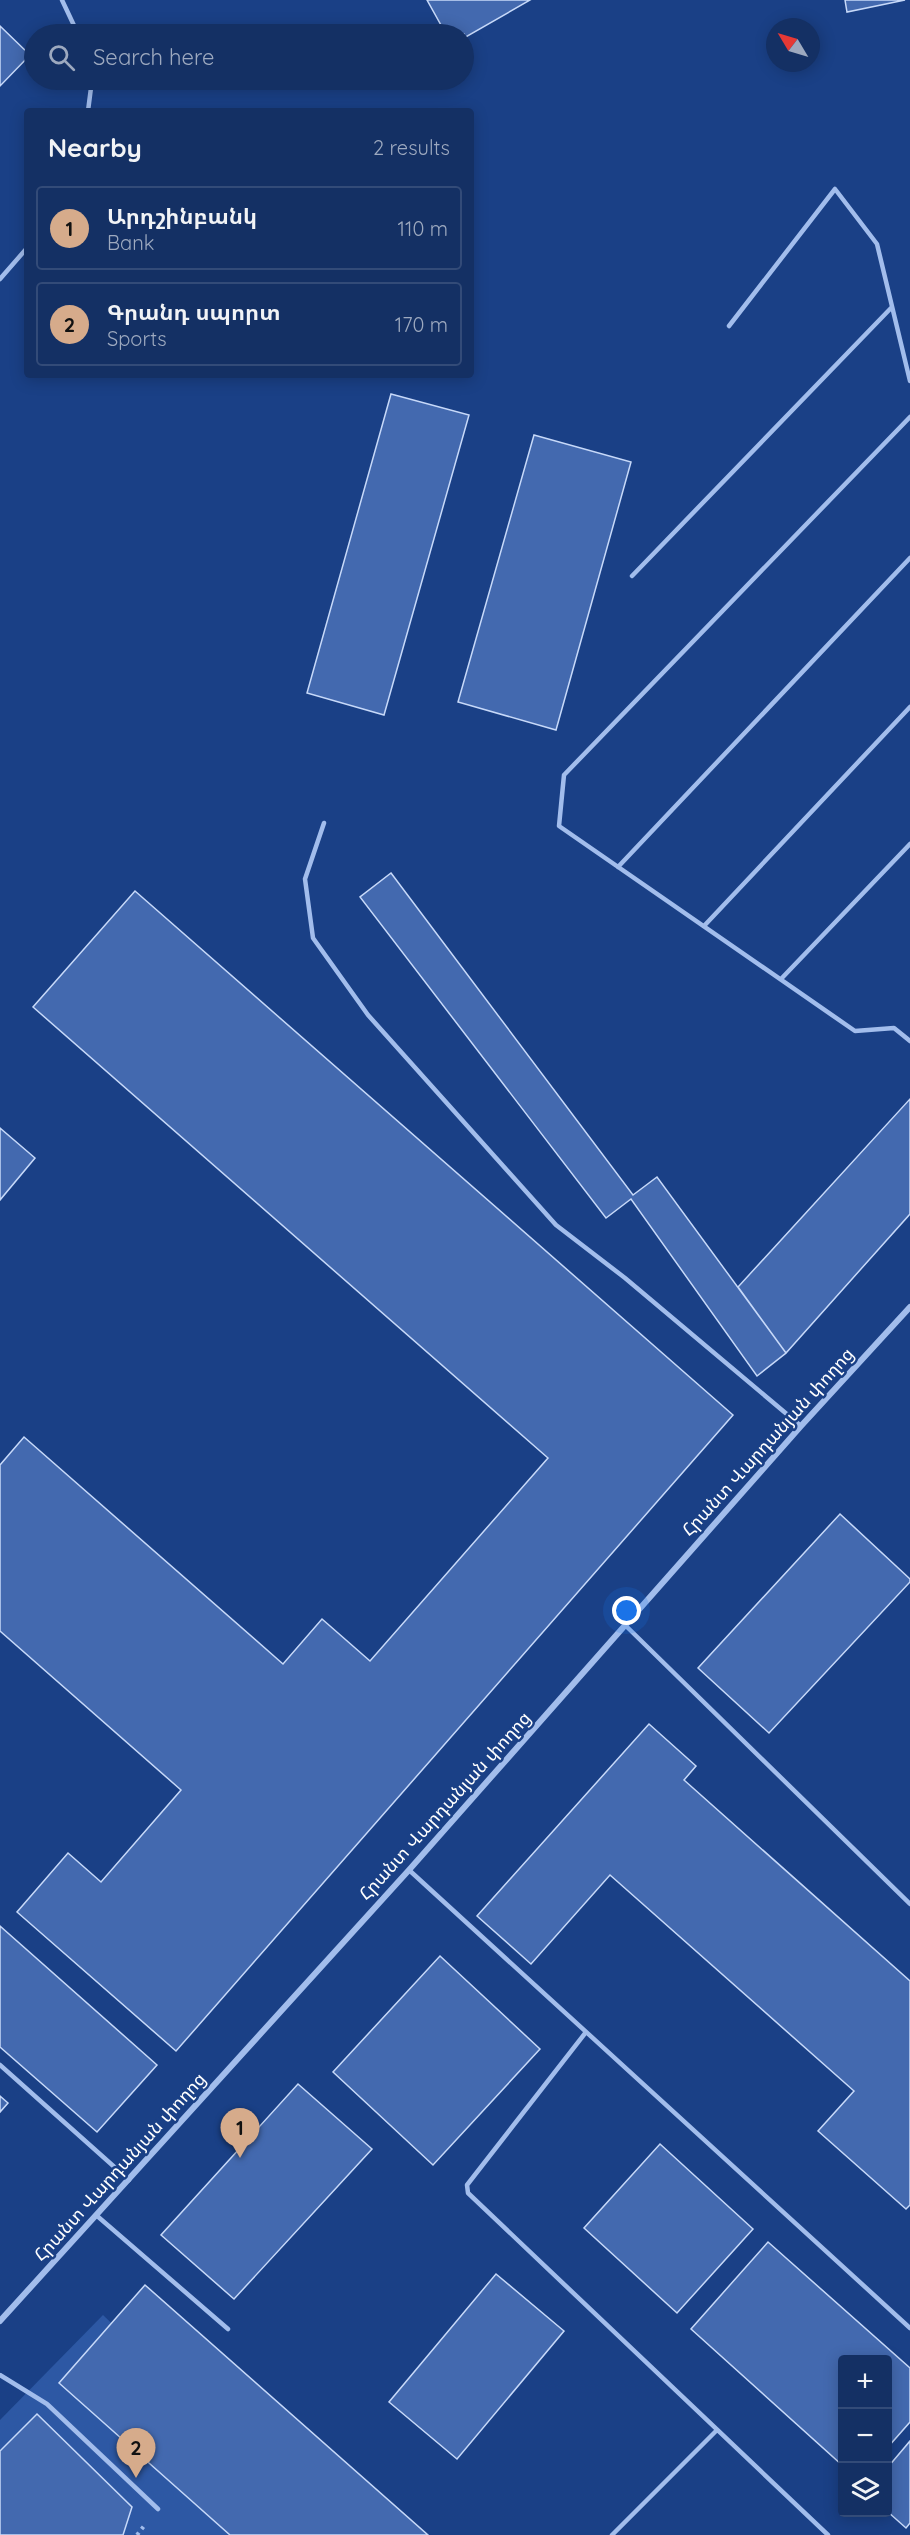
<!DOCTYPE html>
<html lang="en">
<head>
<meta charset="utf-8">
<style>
  :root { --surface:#143064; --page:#213c6d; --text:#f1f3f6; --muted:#9da9bf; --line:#334b78; --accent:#d6ab8b }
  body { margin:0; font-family:Quicksand,"Noto Sans Armenian",sans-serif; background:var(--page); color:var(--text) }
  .controls { position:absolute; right:18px; bottom:18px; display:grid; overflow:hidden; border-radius:6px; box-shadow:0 3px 15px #0003 }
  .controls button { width:54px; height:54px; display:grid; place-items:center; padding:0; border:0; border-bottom:2px solid var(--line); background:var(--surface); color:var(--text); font:30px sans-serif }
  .compass { position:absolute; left:766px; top:18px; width:54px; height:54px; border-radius:50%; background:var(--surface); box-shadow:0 3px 15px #0003; rotate:308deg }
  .you { position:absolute; left:627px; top:1611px; width:21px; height:21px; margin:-15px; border:4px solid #fff; border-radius:50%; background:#1a73e8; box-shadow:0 0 0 9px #1a73e833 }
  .badge { display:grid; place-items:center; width:39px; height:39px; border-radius:50%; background:var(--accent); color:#111; font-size:20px; font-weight:700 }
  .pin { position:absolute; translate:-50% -50px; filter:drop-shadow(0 2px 3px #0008) }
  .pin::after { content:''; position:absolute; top:32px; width:21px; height:18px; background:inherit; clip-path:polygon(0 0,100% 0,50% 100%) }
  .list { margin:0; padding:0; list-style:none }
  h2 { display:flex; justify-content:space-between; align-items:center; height:78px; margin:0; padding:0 24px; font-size:26px }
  h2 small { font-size:20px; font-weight:400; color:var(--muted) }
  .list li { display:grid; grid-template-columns:39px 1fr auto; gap:18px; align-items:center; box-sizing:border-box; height:84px; margin:0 12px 12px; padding:0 12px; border:2px solid var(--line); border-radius:6px }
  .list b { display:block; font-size:22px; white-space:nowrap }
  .list p { margin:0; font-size:20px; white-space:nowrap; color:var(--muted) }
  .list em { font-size:20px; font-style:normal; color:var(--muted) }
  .icon { flex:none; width:33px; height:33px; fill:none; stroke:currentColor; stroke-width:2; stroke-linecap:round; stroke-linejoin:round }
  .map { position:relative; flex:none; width:910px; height:2535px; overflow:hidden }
  .search { position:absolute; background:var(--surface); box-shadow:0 3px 15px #0003; left:24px; top:24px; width:450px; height:66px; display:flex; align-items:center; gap:15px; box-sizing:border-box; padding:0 21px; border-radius:33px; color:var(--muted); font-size:22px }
  .panel { position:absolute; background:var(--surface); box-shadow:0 3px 15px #0003; left:24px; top:108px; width:450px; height:270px; border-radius:6px }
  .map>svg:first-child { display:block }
  .green { fill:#2d58a4 }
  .building { fill:#4369af; stroke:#c7d9f9; stroke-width:1.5 }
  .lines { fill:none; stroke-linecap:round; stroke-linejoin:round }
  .path { stroke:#a2bdec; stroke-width:4; stroke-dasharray:3 4.5; stroke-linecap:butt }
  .lane { stroke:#a2bdec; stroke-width:4.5 }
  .street { stroke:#a2bdec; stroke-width:6 }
  .labels { text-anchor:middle; stroke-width:5; stroke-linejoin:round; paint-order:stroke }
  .street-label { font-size:18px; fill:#fff; stroke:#1a4086 }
</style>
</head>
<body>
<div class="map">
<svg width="910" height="2535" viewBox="0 0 910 2535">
  <rect width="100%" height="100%" fill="#1a4086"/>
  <path class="green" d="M103 2315 331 2535H0V2420Z"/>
  <path class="building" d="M427 0H530L464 38V34H446Z
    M845 0H905L847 12Z
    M0 26 30 55 0 86Z
    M391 394 469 415 384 715 307 693Z
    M534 435 631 462 556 730 458 702Z
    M391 873 633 1195 657 1177 786 1353 757 1376 631 1199 606 1218 360 897Z
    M135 891 733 1415 176 2051 17 1912 68 1853 101 1882 181 1790 0 1631V1465L24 1437 283 1664 322 1619 370 1661 548 1458 33 1007Z
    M910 1099V1214L786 1353 738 1287Z
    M0 1128 35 1158 0 1200Z
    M840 1514 910 1579V1582L769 1733 698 1668Z
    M649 1724 696 1766 684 1780 910 1981V2205L906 2209 818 2131 854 2091 610 1875 531 1964 477 1916Z
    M0 1926 157 2065 97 2132 0 2047Z
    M440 1956 540 2049 433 2165 333 2072Z
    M298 2084 372 2149 234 2299 161 2235Z
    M0 2096 8 2103 0 2112Z
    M660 2144 753 2229 677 2313 584 2228Z
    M768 2242 910 2368V2422L888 2447V2360H842V2465L691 2329Z
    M496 2274 564 2331 457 2459 389 2402Z
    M145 2285 428 2535H230L59 2383Z
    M37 2414 132 2507 123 2535H0V2451Z
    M910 2441V2523L906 2528 888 2512V2467Z"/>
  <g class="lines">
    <path class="path" d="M137 2535 144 2526"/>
    <path class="lane" d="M62 0 78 34
      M88 111 92 80
      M0 279 27 248
      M729 326 835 189 877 244 910 381
      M910 417 564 775 559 826 855 1031 894 1028 910 1041
      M632 576 892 307
      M324 823 305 879 313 938 368 1015 556 1225 625 1278 801 1426
      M618 867 910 558
      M704 926 910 707
      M781 979 910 844
      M625 1625 910 1904
      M409 1870 910 2328
      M586 2032 467 2185 468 2193 828 2535
      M0 2065 129 2180
      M96 2215 228 2329
      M0 2375 47 2404 158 2509
      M612 2535 716 2431"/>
    <path class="street" d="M0 2321 409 1870 801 1426 910 1307"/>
  </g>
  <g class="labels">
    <g class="street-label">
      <text transform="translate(768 1442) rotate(-48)" y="6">Հրանտ Վարդանյան փողոց</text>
      <text transform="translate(445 1806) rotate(-48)" y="6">Հրանտ Վարդանյան փողոց</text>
      <text transform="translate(120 2167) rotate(-48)" y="6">Հրանտ Վարդանյան փողոց</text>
    </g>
  </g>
</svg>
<div class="controls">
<button>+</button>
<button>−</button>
<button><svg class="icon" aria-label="layers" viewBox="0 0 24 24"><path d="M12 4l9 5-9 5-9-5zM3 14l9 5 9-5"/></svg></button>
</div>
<svg class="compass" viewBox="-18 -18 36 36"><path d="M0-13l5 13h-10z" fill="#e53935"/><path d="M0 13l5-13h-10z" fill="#9da9bf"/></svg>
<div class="you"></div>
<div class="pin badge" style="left:240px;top:2158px">1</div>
<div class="pin badge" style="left:136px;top:2478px">2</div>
<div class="search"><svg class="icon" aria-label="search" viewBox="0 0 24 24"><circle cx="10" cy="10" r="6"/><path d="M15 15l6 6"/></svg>Search here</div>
<section class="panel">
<h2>Nearby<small>2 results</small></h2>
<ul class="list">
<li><span class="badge">1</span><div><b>Արդշինբանկ</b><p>Bank</p></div><em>110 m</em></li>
<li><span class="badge">2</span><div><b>Գրանդ սպորտ</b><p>Sports</p></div><em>170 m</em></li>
</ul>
</section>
</div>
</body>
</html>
